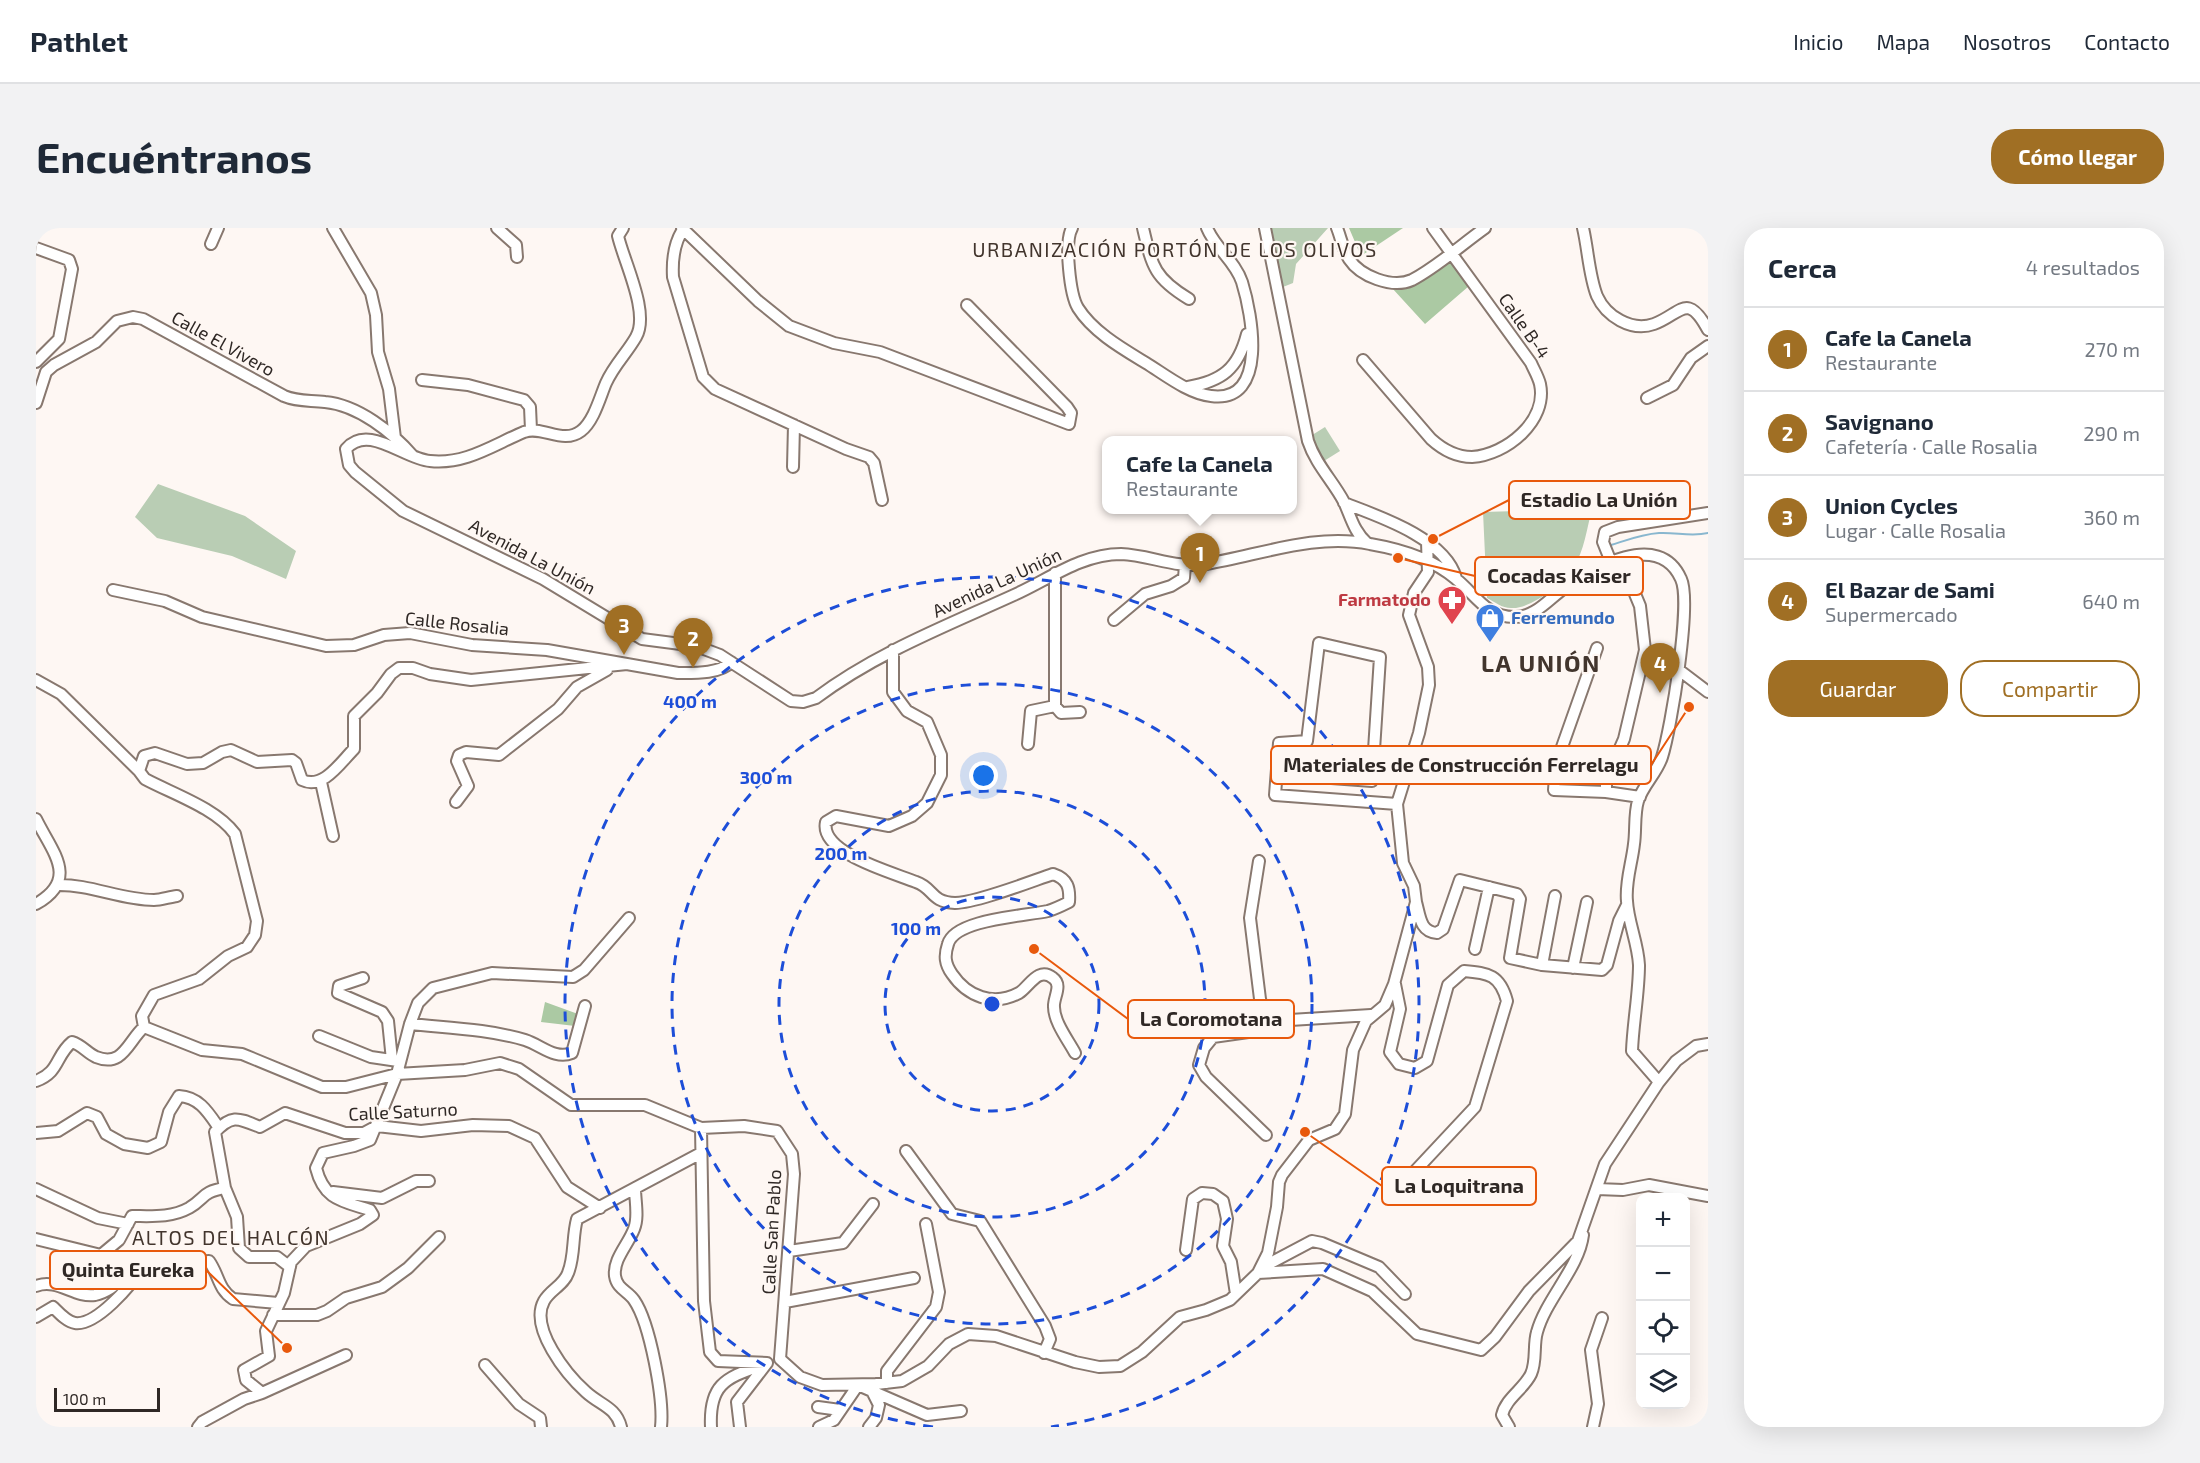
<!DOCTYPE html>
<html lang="es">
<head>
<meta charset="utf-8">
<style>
  :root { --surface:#fff; --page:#f2f2f3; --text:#1f2937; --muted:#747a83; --line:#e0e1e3; --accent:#a06f24 }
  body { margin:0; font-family:"Exo 2",sans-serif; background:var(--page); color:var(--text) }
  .controls { position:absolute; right:18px; bottom:18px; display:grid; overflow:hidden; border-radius:12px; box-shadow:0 6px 24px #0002 }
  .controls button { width:54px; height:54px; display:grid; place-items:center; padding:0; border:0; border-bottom:2px solid var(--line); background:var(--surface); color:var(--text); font:30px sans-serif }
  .scale { position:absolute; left:18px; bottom:15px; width:106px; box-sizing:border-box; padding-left:6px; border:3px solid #2f2825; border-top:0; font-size:16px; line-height:21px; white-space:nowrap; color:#2f2825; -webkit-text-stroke:4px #fef7f3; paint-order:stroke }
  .you { position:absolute; left:948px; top:548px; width:21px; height:21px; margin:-15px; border:4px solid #fff; border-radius:50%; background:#1a73e8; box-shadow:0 0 0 9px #1a73e833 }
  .badge { display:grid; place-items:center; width:39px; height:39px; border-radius:50%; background:var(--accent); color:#fff; font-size:20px; font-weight:700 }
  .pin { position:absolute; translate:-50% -50px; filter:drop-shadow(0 2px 3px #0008) }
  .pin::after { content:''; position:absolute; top:32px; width:21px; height:18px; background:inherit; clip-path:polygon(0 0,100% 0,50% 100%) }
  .popup { position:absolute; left:1066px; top:208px; width:195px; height:78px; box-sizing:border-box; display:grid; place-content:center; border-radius:12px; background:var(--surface); filter:drop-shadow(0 2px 4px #0005); font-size:20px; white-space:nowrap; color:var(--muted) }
  .popup b { font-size:22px; color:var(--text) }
  .popup::after { content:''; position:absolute; left:50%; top:100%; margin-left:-12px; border:12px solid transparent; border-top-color:var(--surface) }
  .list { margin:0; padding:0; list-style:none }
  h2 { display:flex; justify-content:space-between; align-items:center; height:78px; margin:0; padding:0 24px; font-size:26px }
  h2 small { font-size:20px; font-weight:400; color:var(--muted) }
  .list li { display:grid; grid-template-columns:39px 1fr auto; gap:18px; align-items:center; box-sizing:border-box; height:84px; padding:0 24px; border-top:2px solid var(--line) }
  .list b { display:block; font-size:22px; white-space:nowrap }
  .list p { margin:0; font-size:20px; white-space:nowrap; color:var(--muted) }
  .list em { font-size:20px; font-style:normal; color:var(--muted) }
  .actions { display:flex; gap:12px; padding:18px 24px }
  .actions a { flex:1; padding:14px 0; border:2px solid var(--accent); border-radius:24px; text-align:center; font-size:21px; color:var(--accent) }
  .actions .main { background:var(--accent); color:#fff }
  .icon { flex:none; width:33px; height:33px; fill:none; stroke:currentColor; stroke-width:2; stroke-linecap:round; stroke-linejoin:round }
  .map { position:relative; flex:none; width:1672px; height:1199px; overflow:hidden; border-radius:24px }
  header { display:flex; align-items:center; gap:36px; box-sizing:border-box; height:84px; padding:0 30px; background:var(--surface); border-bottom:2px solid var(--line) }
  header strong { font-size:28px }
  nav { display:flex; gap:33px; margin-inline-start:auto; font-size:21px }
  .intro { display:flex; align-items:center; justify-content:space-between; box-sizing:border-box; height:144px; padding:0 36px }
  h1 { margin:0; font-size:42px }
  .button { padding:15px 27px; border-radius:24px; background:var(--accent); color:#fff; font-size:21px; font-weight:700 }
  main { display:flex; gap:36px; padding:0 36px }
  aside { flex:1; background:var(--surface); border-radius:24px; box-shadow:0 6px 24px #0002 }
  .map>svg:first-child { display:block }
  .green { fill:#b9cdb4 }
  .forest { fill:#abc9a3 }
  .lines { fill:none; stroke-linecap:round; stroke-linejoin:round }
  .stream { stroke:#89b7cf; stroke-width:2 }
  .minor-casing { stroke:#88786f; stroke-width:14 }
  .minor { stroke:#fff; stroke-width:10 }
  .ring { fill:none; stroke:#1d4ed8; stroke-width:3; stroke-dasharray:10 8 }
  .labels { text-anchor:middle; stroke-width:4.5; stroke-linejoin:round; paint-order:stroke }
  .street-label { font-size:18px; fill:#2f2825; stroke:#fef7f3 }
  .health-label { font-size:18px; font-weight:bold; fill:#be3a42; stroke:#fef7f3; text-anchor:end }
  .shop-label { font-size:18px; font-weight:bold; fill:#366cbe; stroke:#fef7f3; text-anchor:start }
  .neighbourhood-label { font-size:20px; letter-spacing:1.5px; fill:#42352d; stroke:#fef7f3 }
  .district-label { font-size:24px; font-weight:bold; letter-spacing:1.5px; fill:#42352d; stroke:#fef7f3 }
  .centre { fill:#1d4ed8; stroke:#fef7f3; stroke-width:3 }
  .ring-label { font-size:18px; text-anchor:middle; font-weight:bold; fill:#1d4ed8; stroke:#fef7f3; stroke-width:4.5; stroke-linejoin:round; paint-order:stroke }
  .leader { fill:none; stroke:#e8590c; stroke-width:2 }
  .callout-dot { fill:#e8590c; stroke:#fef7f3; stroke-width:2 }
  .callout { fill:#fef7f3; stroke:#e8590c; stroke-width:2 }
  .callout-label { font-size:20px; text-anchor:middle; font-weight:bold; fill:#2f2825 }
</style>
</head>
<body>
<header>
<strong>Pathlet</strong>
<nav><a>Inicio</a><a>Mapa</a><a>Nosotros</a><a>Contacto</a></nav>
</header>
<div class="intro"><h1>Encuéntranos</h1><a class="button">Cómo llegar</a></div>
<main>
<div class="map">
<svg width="1672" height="1199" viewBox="0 0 1672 1199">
  <rect width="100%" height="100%" fill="#fef7f3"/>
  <path class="green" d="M1235 0H1292L1260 36 1257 55 1247 59Z
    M1289 199 1304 223 1288 233 1273 209Z
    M122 256 209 288 260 323 250 351 196 328 121 310 99 289Z
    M1556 281C1551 300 1548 323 1538 339 1528 355 1496 380 1477 380 1467 381 1459 374 1451 370L1447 284Z"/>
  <path class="forest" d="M1313 0H1367L1325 28Z
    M1414 29 1433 58 1389 96 1356 60Z
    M509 774 542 786 539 798 505 794Z"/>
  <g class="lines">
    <path class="stream" d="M1575 317C1591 312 1606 306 1623 305 1640 304 1655 309 1672 305"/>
    <g class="minor-casing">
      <path id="minor" d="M297 0 335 65 340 87 342 124 353 161 359 210
        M461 0 480 17 481 29
        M587 0 582 8C588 34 614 85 600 109 591 125 578 137 570 155 564 169 558 193 545 203 527 217 506 197 488 204 457 217 429 237 394 233 368 231 332 195 310 221L313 237 319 244 367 283 507 351 606 411 660 418 684 427 755 473 767 474 780 470C840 425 910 398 978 367 1012 352 1045 326 1085 326 1114 327 1140 341 1170 336 1224 327 1279 305 1334 316 1363 321 1397 331 1420 351 1439 366 1450 389 1478 389 1498 390 1512 372 1527 361 1557 340 1623 301 1645 351 1656 374 1635 501 1626 529 1621 545 1607 557 1602 573 1598 586 1600 603 1598 616 1596 635 1589 654 1591 673 1592 694 1602 715 1603 737 1603 765 1597 795 1596 823L1623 854
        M646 0 722 73 753 98 798 115 844 124 1033 196 1035 185 1031 179 931 77
        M648 0C638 14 636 31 637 49L667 149 679 161 810 221 833 229 838 235 846 272
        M1036 0C1028 14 1034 67 1042 80 1057 104 1087 121 1110 135 1128 146 1153 166 1175 168 1233 176 1216 86 1206 54 1199 33 1179 20 1171 0
        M1107 0C1116 38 1118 50 1153 71
        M1229 0 1272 213C1280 237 1297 253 1308 274 1315 289 1318 304 1331 315
        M1301 0C1305 10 1307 22 1313 31 1324 48 1356 61 1376 52 1401 39 1425 17 1449 0
        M1547 0C1552 21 1553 48 1561 68 1570 88 1595 104 1618 96 1645 86 1651 63 1672 102
        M175 16 182 0
        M0 20 33 32 36 41 23 111 0 134
        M1327 132 1395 211C1406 221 1420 229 1436 229 1470 227 1512 193 1504 156 1502 148 1498 142 1495 135L1397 0
        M386 152 432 157 488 172 494 179 495 202
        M1152 159C1186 153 1202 141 1211 106
        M1611 170 1637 157 1655 130 1672 118
        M0 175 10 144 18 137 60 114 81 93 97 89 107 91 248 168C262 174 274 172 289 174 322 177 356 204 377 228
        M757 239 758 197
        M1308 275C1342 288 1409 310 1420 350
        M1575 334 1567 314 1569 304 1582 299 1672 285
        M1019 345V478L1025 485 1044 484
        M77 362 129 373 166 389 290 418 318 417 348 407 374 405 436 417 511 422 642 445C658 445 684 446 695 434
        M1078 392 1109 366 1135 358 1148 350 1149 337
        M1561 420 1520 536 1518 562 1570 564 1604 569
        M857 422V464L871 483 891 494 905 527V547L891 575 876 588 853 598 800 588 790 594C783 625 858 645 880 654 898 660 894 674 919 675 940 675 996 653 1017 646 1032 651 1034 660 1033 674 1027 677 1019 681 1012 683 990 688 919 691 912 716 908 728 909 736 916 746 931 768 957 779 983 765 993 759 1002 738 1017 750 1027 757 1017 770 1018 779 1018 794 1032 812 1039 825
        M1643 442 1672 464
        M0 452 25 466 103 543
        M992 516 995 483 1019 478
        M1241 546 1336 553 1344 429 1283 415 1271 513 1243 515 1239 567 1361 576
        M285 554 297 608
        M1570 564V552L1588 511 1609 422 1604 378 1599 366
        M420 574 432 558 421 533 423 527 430 524 463 527 522 481 541 459 571 442
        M0 591C16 624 44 651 0 676
        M1223 633 1214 690 1224 771 1226 779 1234 789 1254 792 1335 787
        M21 657C54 656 85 672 118 672 125 672 133 669 141 668
        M1380 674C1384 688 1384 704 1401 705L1407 701 1424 652 1481 666 1484 671 1474 730 1506 737 1566 742 1571 737 1583 693 1591 677
        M1439 721 1453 659
        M1506 737 1519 668
        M1537 740 1551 674
        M327 750 303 758 302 765 346 784 352 793 356 832
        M1359 756 1364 781 1354 824 1363 836 1379 840 1391 833 1412 757 1428 743C1453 745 1464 747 1471 773L1439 879 1367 956
        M374 796C412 800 452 801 489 812 505 817 519 832 536 825L549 778
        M108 799 106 788 118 767 163 751 192 728 211 719 219 707 221 693 199 606C180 580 137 566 109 551L103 543 108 528 119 525 151 536 167 535 186 524 195 522 221 534 256 532 260 535 266 552C287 562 304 535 318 521V488L341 465 355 446 363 440H377L394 446 435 452 591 436
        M283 808 335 829 362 833
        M0 853C24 844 19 828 36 814 46 817 51 825 60 829 87 840 92 813 108 799L166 822 206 826 286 859H310L361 846 429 842 464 835 483 841 535 877H609L665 900 708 898 741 903 756 926 758 946 744 1131
        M665 900 668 1073 674 1124 682 1133 731 1135
        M0 905 22 903 51 885 61 889 70 906 88 916 112 920 125 914 133 884 143 868C163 869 172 884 183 900
        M1230 907 1170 849 1163 837 1168 820 1177 809 1241 800 1246 791
        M870 923 916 986 944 993 1009 1098 1014 1111 1008 1125
        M599 960C599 973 603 989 598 1001 592 1017 577 1031 579 1048 581 1061 592 1063 598 1072 614 1095 628 1171 625 1199
        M0 961 62 990 92 996
        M1561 961 1587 962 1613 957 1672 968
        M297 964 346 970 380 953H393
        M0 1011 65 1027 83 1012 96 988C115 988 135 990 153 980 170 970 165 964 189 960
        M1150 1022 1157 971 1166 965 1177 966 1187 973 1191 991 1187 1018 1195 1034 1200 1066
        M753 1023 807 1015 837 976
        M254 1039 241 1029H213L203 1020 201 989 189 960 179 904C196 886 202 890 224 899L249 885 309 905H328L341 898 385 903 437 897 473 898 499 910 531 959 564 980
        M1225 1040 1276 1013 1286 1015 1343 1039 1369 1066
        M1222 1045 1232 1025 1241 979 1243 954 1246 947 1273 912 1299 901 1309 886 1317 822 1330 793 1349 777 1358 756 1380 674 1378 658 1367 635 1361 576 1383 505 1393 457 1392 439 1373 387 1378 365 1392 344 1391 314
        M0 1058C22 1050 38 1070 59 1067 78 1063 90 1045 107 1037 118 1031 130 1043 142 1043 154 1042 162 1033 173 1033 183 1047 182 1061 197 1071L242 1075
        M749 1074 878 1050
        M237 1087H281L291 1083 310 1070 346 1059 372 1040 403 1009
        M0 1089 17 1079C23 1085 31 1094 39 1095 60 1098 96 1057 105 1040
        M744 1131 764 1149 786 1157 840 1156 866 1153 892 1138 913 1116 932 1106 960 1108 1039 1134 1063 1139 1084 1138 1106 1124 1144 1089 1170 1082 1194 1072 1222 1045 1287 1041 1336 1063 1381 1106 1445 1122 1459 1109 1493 1063 1542 1013 1569 936 1623 854 1640 833 1660 818 1672 816
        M449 1137 483 1176 504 1190 505 1199
        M851 1155V1143L900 1079 903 1064 890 996
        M226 1165 310 1127
        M782 1179 804 1182
        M162 1199 166 1194 208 1171 226 1165 210 1152 208 1142 233 1128 230 1103 248 1065 255 1034 270 1018 324 996 337 987 334 982C306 973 288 972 280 940L287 925 318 918 334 912 361 846 374 796 382 775 397 760 456 745 537 749 548 742 593 690
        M585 1199C580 1179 564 1177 550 1164 531 1147 493 1100 508 1073 514 1062 528 1057 532 1045 539 1028 536 1009 541 991L665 925
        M675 1199C673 1158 688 1150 724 1138
        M704 1199 701 1174 731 1135
        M783 1199 798 1192 822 1157 891 1187 925 1183
        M833 1199 840 1190 843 1177 836 1163
        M1473 1199 1466 1187C1470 1170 1488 1161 1495 1146 1501 1133 1497 1117 1501 1104 1510 1071 1543 1040 1547 1007
        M1557 1199 1562 1176 1555 1122 1566 1090"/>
    </g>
    <use href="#minor" class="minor"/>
  </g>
  <g class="ring">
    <circle cx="956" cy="776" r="107"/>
    <circle cx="956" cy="776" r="213"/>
    <circle cx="956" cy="776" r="320"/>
    <path d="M897 1199A427 427 0 1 1 1015 1199"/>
  </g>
  <defs>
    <g id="pharmacy-pin" transform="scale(1.5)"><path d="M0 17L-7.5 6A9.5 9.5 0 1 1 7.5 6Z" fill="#e0444e" stroke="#fef7f3"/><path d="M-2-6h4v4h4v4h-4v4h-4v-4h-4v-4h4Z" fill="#fff"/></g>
    <g id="shop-pin" transform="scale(1.5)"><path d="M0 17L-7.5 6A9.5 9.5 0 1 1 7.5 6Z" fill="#3f7fe0" stroke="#fef7f3"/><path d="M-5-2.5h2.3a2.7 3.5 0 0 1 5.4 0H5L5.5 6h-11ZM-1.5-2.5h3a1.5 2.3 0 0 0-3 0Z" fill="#fff"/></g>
  </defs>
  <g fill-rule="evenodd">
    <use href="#pharmacy-pin" x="1416" y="372"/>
    <use href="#shop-pin" x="1454" y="390"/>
  </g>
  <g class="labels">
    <g class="street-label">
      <text transform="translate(1488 98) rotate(55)" y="6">Calle B-4</text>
      <text transform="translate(187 116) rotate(29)" y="6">Calle El Vivero</text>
      <text transform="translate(496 329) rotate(28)" y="6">Avenida La Unión</text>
      <text transform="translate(961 355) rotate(-25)" y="6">Avenida La Unión</text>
      <text transform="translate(421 396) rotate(6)" y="6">Calle Rosalia</text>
      <text transform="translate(367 884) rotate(-3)" y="6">Calle Saturno</text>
      <text transform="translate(736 1004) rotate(-87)" y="6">Calle San Pablo</text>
    </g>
    <g class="health-label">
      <text x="1395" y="378">Farmatodo</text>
    </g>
    <g class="shop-label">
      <text x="1475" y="396">Ferremundo</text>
    </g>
    <g class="neighbourhood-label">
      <text x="1139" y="29">URBANIZACIÓN PORTÓN DE LOS OLIVOS</text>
      <text x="195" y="1017">ALTOS DEL HALCÓN</text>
    </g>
    <g class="district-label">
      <text x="1505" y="444">LA UNIÓN</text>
    </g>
  </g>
  <circle cx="956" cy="776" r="9" class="centre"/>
  <g class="ring-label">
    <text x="654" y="480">400 m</text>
    <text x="730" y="556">300 m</text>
    <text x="805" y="632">200 m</text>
    <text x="880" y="707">100 m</text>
  </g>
  <path class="leader" d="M1397 311L1473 272M1362 330L1439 348M1653 479L1615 537M998 721L1092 791M1269 904L1346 958M251 1120L170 1042"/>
  <g class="callout-dot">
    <circle cx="1397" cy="311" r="6"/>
    <circle cx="1362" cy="330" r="6"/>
    <circle cx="1653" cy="479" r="6"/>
    <circle cx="998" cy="721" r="6"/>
    <circle cx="1269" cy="904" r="6"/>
    <circle cx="251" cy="1120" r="6"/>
  </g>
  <g class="callout">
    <rect x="1473" y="253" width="181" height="38" rx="6"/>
    <rect x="1439" y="329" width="168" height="38" rx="6"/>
    <rect x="1235" y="518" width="380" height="38" rx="6"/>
    <rect x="1092" y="772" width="166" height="38" rx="6"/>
    <rect x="1346" y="939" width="154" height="38" rx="6"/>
    <rect x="14" y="1023" width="156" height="38" rx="6"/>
  </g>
  <g class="callout-label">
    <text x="1563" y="279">Estadio La Unión</text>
    <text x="1523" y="355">Cocadas Kaiser</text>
    <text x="1425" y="544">Materiales de Construcción Ferrelagu</text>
    <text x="1175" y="798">La Coromotana</text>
    <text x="1423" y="965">La Loquitrana</text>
    <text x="92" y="1049">Quinta Eureka</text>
  </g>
</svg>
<div class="controls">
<button>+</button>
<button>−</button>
<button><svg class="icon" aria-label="locate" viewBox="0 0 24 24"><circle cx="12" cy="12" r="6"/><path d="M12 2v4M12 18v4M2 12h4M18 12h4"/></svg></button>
<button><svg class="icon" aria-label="layers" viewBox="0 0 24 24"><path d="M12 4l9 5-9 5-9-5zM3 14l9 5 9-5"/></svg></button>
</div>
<div class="scale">100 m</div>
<div class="you"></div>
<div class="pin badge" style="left:1164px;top:355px">1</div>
<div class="popup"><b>Cafe la Canela</b>Restaurante</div>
<div class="pin badge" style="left:657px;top:440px">2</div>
<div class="pin badge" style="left:588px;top:427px">3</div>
<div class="pin badge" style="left:1624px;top:465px">4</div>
</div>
<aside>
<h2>Cerca<small>4 resultados</small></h2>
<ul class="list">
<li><span class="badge">1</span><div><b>Cafe la Canela</b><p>Restaurante</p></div><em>270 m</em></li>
<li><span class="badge">2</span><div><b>Savignano</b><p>Cafetería · Calle Rosalia</p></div><em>290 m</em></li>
<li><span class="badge">3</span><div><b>Union Cycles</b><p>Lugar · Calle Rosalia</p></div><em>360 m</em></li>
<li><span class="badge">4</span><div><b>El Bazar de Sami</b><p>Supermercado</p></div><em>640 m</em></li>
</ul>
<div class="actions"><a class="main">Guardar</a><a>Compartir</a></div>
</aside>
</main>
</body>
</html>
